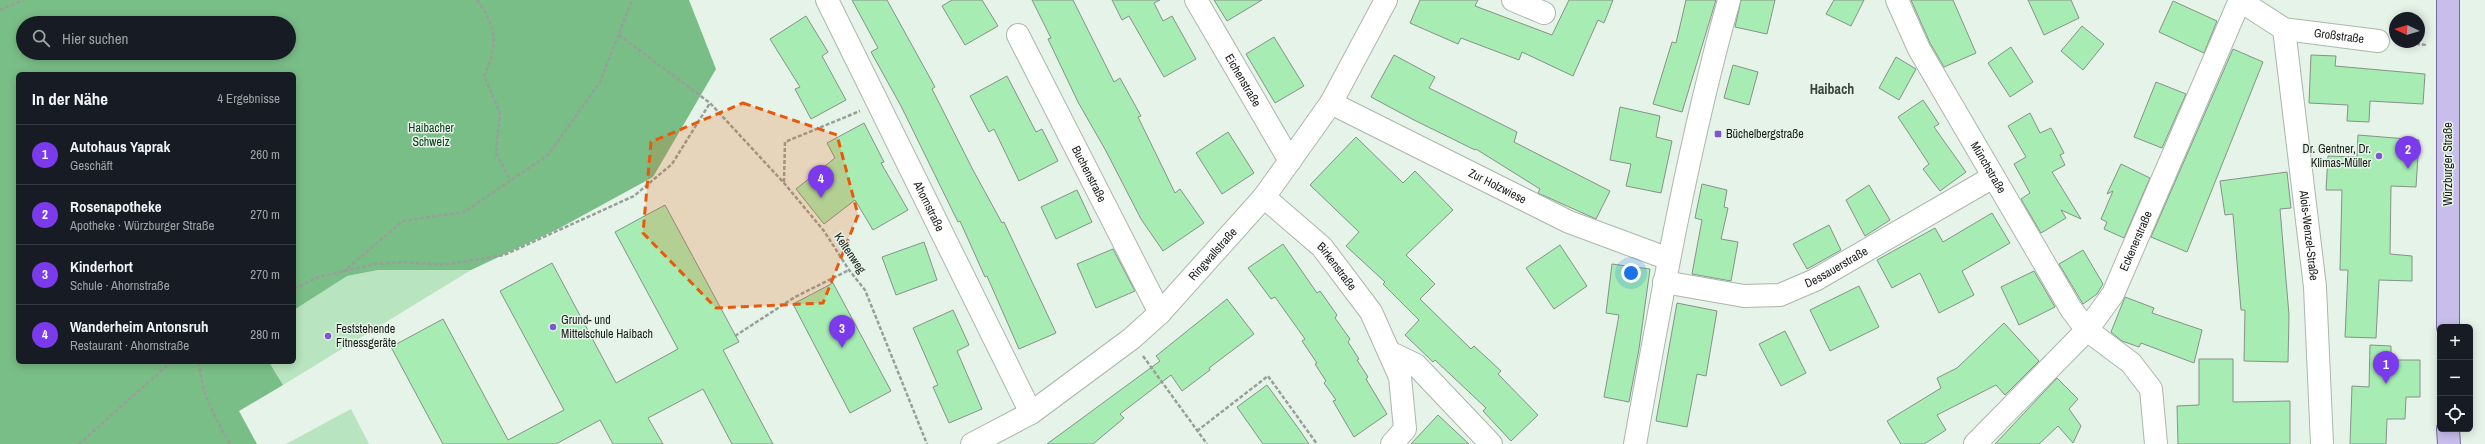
<!DOCTYPE html>
<html lang="de">
<head>
<meta charset="utf-8">
<style>
  :root { --surface:#171b24; --page:#20242c; --text:#f1f3f6; --muted:#9ea1a6; --line:#363941; --accent:#7c3aed }
  body { margin:0; font-family:"Archivo Narrow",sans-serif; background:var(--page); color:var(--text) }
  .controls { position:absolute; right:12px; bottom:12px; display:grid; overflow:hidden; border-radius:6px; box-shadow:0 2px 10px #0003 }
  .controls button { width:36px; height:36px; display:grid; place-items:center; padding:0; border:0; border-bottom:1px solid var(--line); background:var(--surface); color:var(--text); font:20px sans-serif }
  .compass { position:absolute; left:2389px; top:12px; width:36px; height:36px; border-radius:50%; background:var(--surface); box-shadow:0 2px 10px #0003; rotate:274deg }
  .you { position:absolute; left:1631px; top:273px; width:14px; height:14px; margin:-10px; border:3px solid #fff; border-radius:50%; background:#1a73e8; box-shadow:0 0 0 6px #1a73e833 }
  .badge { display:grid; place-items:center; width:26px; height:26px; border-radius:50%; background:var(--accent); color:#fff; font-size:13px; font-weight:700 }
  .pin { position:absolute; translate:-50% -33px; filter:drop-shadow(0 1px 2px #0008) }
  .pin::after { content:''; position:absolute; top:21px; width:14px; height:12px; background:inherit; clip-path:polygon(0 0,100% 0,50% 100%) }
  .list { margin:0; padding:0; list-style:none }
  h2 { display:flex; justify-content:space-between; align-items:center; height:52px; margin:0; padding:0 16px; font-size:17px }
  h2 small { font-size:13px; font-weight:400; color:var(--muted) }
  .list li { display:grid; grid-template-columns:26px 1fr auto; gap:12px; align-items:center; box-sizing:border-box; height:60px; padding:0 16px; border-top:1px solid var(--line) }
  .list b { display:block; font-size:15px; white-space:nowrap }
  .list p { margin:0; font-size:13px; white-space:nowrap; color:var(--muted) }
  .list em { font-size:13px; font-style:normal; color:var(--muted) }
  .icon { flex:none; width:22px; height:22px; fill:none; stroke:currentColor; stroke-width:2; stroke-linecap:round; stroke-linejoin:round }
  .map { position:relative; flex:none; width:2485px; height:444px; overflow:hidden }
  .search { position:absolute; background:var(--surface); box-shadow:0 2px 10px #0003; left:16px; top:16px; width:280px; height:44px; display:flex; align-items:center; gap:10px; box-sizing:border-box; padding:0 14px; border-radius:22px; color:var(--muted); font-size:15px }
  .panel { position:absolute; background:var(--surface); box-shadow:0 2px 10px #0003; left:16px; top:72px; width:280px; height:292px; border-radius:6px }
  .map>svg:first-child { display:block }
  .green { fill:#b8e4bf }
  .forest { fill:#7abe87; fill-rule:evenodd }
  .building { fill:#a7edb3; stroke:#869288 }
  .lines { fill:none; stroke-linecap:round; stroke-linejoin:round }
  .minor-casing { stroke:#abb7ad; stroke-width:24 }
  .major-casing { stroke:#736999; stroke-width:24 }
  .path { stroke:#97a098; stroke-width:2.5; stroke-dasharray:4 2; stroke-linecap:butt }
  .minor { stroke:#fff; stroke-width:22 }
  .major { stroke:#c8beeb; stroke-width:22 }
  .marked { fill:#e8590c; fill-opacity:0.2; stroke:#e8590c; stroke-width:3; stroke-dasharray:8 5; stroke-linejoin:round }
  .poi-dot { fill:#7d57d1; stroke:#e6f3e8; stroke-width:1.5 }
  .labels { text-anchor:middle; stroke-width:3; stroke-linejoin:round; paint-order:stroke }
  .street-label { font-size:12px; fill:#191d19; stroke:#e6f3e8 }
  .park-label { font-size:12px; fill:#0d401c; stroke:#e6f3e8 }
  .poi-label { font-size:12px; fill:#191d19; stroke:#e6f3e8; text-anchor:start }
  .quarter-label { font-size:14px; font-weight:bold; fill:#3a443b; stroke:#e6f3e8 }
</style>
</head>
<body>
<div class="map">
<svg width="2485" height="444" viewBox="0 0 2485 444">
  <rect width="100%" height="100%" fill="#e6f3e8"/>
  <path class="green" d="M378 270H471L283 385 269 362H294V310L346 276Z
    M351 409 369 444H286Z"/>
  <path class="forest" d="M0 0H689L716 69 653 177 558 229 471 270H378L347 276 294 310V74H18V362H269L283 385 239 411 257 444H0ZM23 23H289V53H23Z"/>
  <path class="building" d="M852 0H887L935 87 932 89 973 170 1002 223 1004 222 1056 333 1019 349 987 276 985 277 960 221 958 222 901 106 871 52 878 48Z
    M952 0H982L998 26 965 45 942 6Z
    M1032 0H1073L1114 82 1120 78 1141 116 1138 117 1175 193 1180 189 1204 223 1163 251 1141 219 1106 151 1078 102 1048 39 1051 38Z
    M1112 0H1160L1154 3 1163 21 1172 16 1196 59 1164 77 1129 16 1122 20Z
    M1214 0H1262L1227 21Z
    M1420 0H1478L1475 6 1552 35 1569 0H1613L1604 23 1598 20 1573 76 1522 52 1519 60 1461 38 1458 44 1410 23Z
    M1686 0H1716L1682 112 1653 104 1672 42 1676 43Z
    M1741 0H1775L1767 34 1735 27Z
    M1834 0H1864L1851 26 1826 14Z
    M1911 0H1953L1976 53 1944 67 1930 43Z
    M2028 0H2071L2079 18 2044 35Z
    M2173 1 2217 21 2204 53 2159 32Z
    M806 16 828 52 822 56 846 100 811 119 795 89 800 87 770 39Z
    M2082 26 2104 44 2083 70 2061 51Z
    M1274 37 1304 86 1275 103 1246 54Z
    M2011 47 2033 82 2010 97 1988 63Z
    M2233 49 2263 62 2187 252 2151 237Z
    M1394 55 1435 77 1429 88 1517 132 1514 142 1610 191 1596 219 1538 193 1540 189 1476 149 1475 150 1412 119 1371 97Z
    M2311 55 2336 56 2335 66 2425 74 2423 104 2370 101 2369 122 2347 121 2348 105 2309 103Z
    M1896 57 1916 69 1899 100 1879 88Z
    M1733 65 1758 72 1749 105 1724 98Z
    M1007 76 1036 132 1042 129 1058 161 1019 181 994 129 989 132 970 96Z
    M2156 82 2186 94 2162 148 2134 137Z
    M1923 100 1939 124 1934 127 1966 172 1940 191 1923 169 1929 164 1898 117Z
    M1620 107 1660 116 1656 137 1672 141 1661 193 1626 186 1631 164 1610 160Z
    M2030 113 2040 133 2051 128 2062 149 2064 153 2060 155 2065 165 2052 172 2081 219 2061 210 2066 218 2041 233 2021 199 2030 193 2014 164 2026 157 2008 126Z
    M864 123 884 162 881 163 908 210 873 230 855 200 824 224 796 189 835 158 827 143Z
    M1228 132 1254 173 1222 194 1196 153Z
    M2358 135 2419 140 2416 187 2391 186 2390 254 2412 256V281L2379 280 2376 338 2345 337 2348 270H2340L2342 190H2326L2328 156 2357 157Z
    M1356 137 1403 183 1415 171 1453 210 1406 255 1435 284 1420 299 1471 349 1474 346 1501 371 1498 374 1538 415 1511 441 1483 411 1486 408 1435 360 1433 362 1405 335 1419 320 1383 284 1385 282 1346 246 1359 232 1310 185Z
    M2121 164 2150 178 2124 238 2104 229 2107 222 2101 219 2113 191 2107 194Z
    M2287 172 2291 208 2280 209 2289 315 2288 362 2244 361 2245 310H2241L2233 214 2225 215 2220 181Z
    M1702 184 1727 190 1724 207 1728 208 1721 239 1738 242 1731 281 1692 274 1702 220 1695 218Z
    M1869 185 1890 220 1865 236 1846 200Z
    M1077 190 1092 222 1056 239 1041 207Z
    M665 205 739 342 723 350 773 444H732L703 389 648 418 663 444H613L600 420 556 444H443L391 347 443 319 508 440 564 410 500 291 552 263 616 383 678 349 615 232Z
    M1992 213 2010 243 1962 271 1974 295 1939 313 1920 273 1892 288 1877 260 1935 228 1943 242Z
    M1829 225 1841 250 1807 269 1793 244Z
    M924 242 937 280 896 295 882 257Z
    M1283 244 1317 293 1320 291 1337 315 1335 318 1350 339 1348 342 1359 359 1357 360 1368 377 1366 379 1387 414 1354 437 1333 401 1336 400 1324 383 1326 381 1315 364 1317 363 1302 341 1305 339 1275 297 1271 299 1248 268Z
    M1560 245 1587 286 1554 309 1526 268Z
    M1113 249 1135 291 1096 308 1077 264Z
    M2083 250 2103 284 2097 294 2083 304 2059 264Z
    M1612 264 1650 269 1639 349 1629 402 1604 397 1619 315 1606 313Z
    M2034 271 2055 307 2019 325 2001 287Z
    M833 283 891 391 850 413 793 304Z
    M1859 286 1879 327 1830 351 1810 310Z
    M2125 297 2154 308 2152 313 2202 330 2194 363 2141 343 2139 347 2122 341 2111 332Z
    M1227 299 1254 334 1209 368 1210 370 1182 391 1171 375 1120 414 1124 418 1093 444H1047L1160 361 1156 356Z
    M1677 303 1717 311 1706 376 1697 374 1687 427 1656 421Z
    M953 310 969 345 957 351 982 409 949 423 933 387 938 385 913 328Z
    M2004 323 2039 361 2005 395 1996 385 1937 415 1946 430 1924 444H1901L1887 421 1941 388 1937 378 1957 368Z
    M1785 331 1806 373 1781 386 1759 344Z
    M2370 345 2391 346V360H2420V397H2406L2405 419H2387L2386 444H2350L2352 386 2369 387Z
    M2199 359H2233V402L2290 401V444H2178L2177 406 2199 405Z
    M2057 378 2078 399 2069 409 2081 426 2073 443 2058 426 2039 444H1995Z
    M1267 385 1301 432 1309 444H1263L1237 407Z
    M1438 415 1469 444H1411Z"/>
  <g class="lines">
    <g class="minor-casing">
      <g id="minor">
        <path id="s1" d="M827 0 1031 413"/>
        <path id="s2" d="M1196 0 1290 161"/>
        <path d="M1513 0 1544 13"/>
        <path id="s3" d="M1897 0 1919 49 2071 309 2087 330 2131 363 2151 389 2156 444"/>
        <path id="s4" d="M2239 0 2284 29 2378 41"/>
        <path id="s5" d="M2284 29 2315 287 2322 444"/>
        <path id="s6" d="M1018 35 1160 313"/>
        <path id="s7" d="M1331 103 1569 222 1669 259"/>
        <path id="s8" d="M1264 197 1322 247 1371 312 1400 377 1405 429 1392 444"/>
        <path id="s9" d="M1664 282 1744 296 1780 295 1815 280 1993 177"/>
        <path d="M1389 352 1416 365 1491 444"/>
        <path id="s10" d="M972 444 1031 413 1131 339 1160 313 1264 197 1331 103 1386 0"/>
        <path d="M1635 444C1662 295 1688 146 1729 0"/>
        <path id="s11" d="M1975 444 2087 330 2113 294 2240 0"/>
      </g>
    </g>
    <g class="major-casing">
      <path id="major" d="M2448 0V327
        M2448 429 2449 444"/>
    </g>
    <path class="path" d="M477 0C497 26 498 47 484 76L500 113 496 153 510 180
      M0 10 23 0
      M619 35 710 103 784 183 824 231 849 270 865 290 927 444
      M2398 42 2427 45
      M784 182 785 142 860 111
      M343 272 403 221 464 212 548 155 600 82 632 0
      M294 289 318 277 375 264 404 262 442 265 504 255 634 196 672 164 710 103
      M735 336 795 297 849 270
      M1143 356 1207 444
      M199 362C201 393 215 417 230 444
      M1197 431 1268 376 1317 444
      M79 444 171 362"/>
    <use href="#minor" class="minor"/>
    <use href="#major" class="major"/>
  </g>
  <path class="marked" d="M743 103 837 135 858 215 823 303 716 308 643 233 651 142Z"/>
  <g class="poi-dot">
    <rect x="1714" y="130" width="8" height="8" rx="2"/>
    <circle cx="2379" cy="156" r="4"/>
    <circle cx="553" cy="327" r="4"/>
    <circle cx="328" cy="336" r="4"/>
  </g>
  <g class="labels">
    <g class="street-label">
      <text dy="4" stroke="none"><textPath href="#s4" startOffset="109">Großstraße</textPath></text>
      <text dy="4" stroke="none"><textPath href="#s2" startOffset="93">Eichenstraße</textPath></text>
      <text transform="translate(2448 164) rotate(-90)" y="4">Würzburger Straße</text>
      <text dy="4" stroke="none"><textPath href="#s3" startOffset="191">Münchstraße</textPath></text>
      <text dy="4" stroke="none"><textPath href="#s6" startOffset="156">Buchenstraße</textPath></text>
      <text dy="4" stroke="none"><textPath href="#s7" startOffset="186">Zur Holzwiese</textPath></text>
      <text dy="4" stroke="none"><textPath href="#s1" startOffset="230">Ahornstraße</textPath></text>
      <text dy="4" stroke="none"><textPath href="#s5" startOffset="208">Alois-Wenzel-Straße</textPath></text>
      <text dy="4" stroke="none"><textPath href="#s11" startOffset="262">Eckenerstraße</textPath></text>
      <text transform="translate(850 253) rotate(56)" y="4">Keltenweg</text>
      <text dy="4" stroke="none"><textPath href="#s10" startOffset="309">Ringwallstraße</textPath></text>
      <text dy="4" stroke="none"><textPath href="#s8" startOffset="101">Birkenstraße</textPath></text>
      <text dy="4" stroke="none"><textPath href="#s9" startOffset="180">Dessauerstraße</textPath></text>
    </g>
    <g class="park-label">
      <text x="431" y="132">Haibacher<tspan x="431" dy="14">Schweiz</tspan></text>
    </g>
    <g class="poi-label">
      <text x="1726" y="138">Büchelbergstraße</text>
      <text x="2371" y="153" text-anchor="end">Dr. Gentner, Dr.<tspan x="2371" dy="14">Klimas-Müller</tspan></text>
      <text x="561" y="324">Grund- und<tspan x="561" dy="14">Mittelschule Haibach</tspan></text>
      <text x="336" y="333">Feststehende<tspan x="336" dy="14">Fitnessgeräte</tspan></text>
    </g>
    <g class="quarter-label">
      <text x="1832" y="94">Haibach</text>
    </g>
  </g>
</svg>
<div class="controls">
<button>+</button>
<button>−</button>
<button><svg class="icon" aria-label="locate" viewBox="0 0 24 24"><circle cx="12" cy="12" r="6"/><path d="M12 2v4M12 18v4M2 12h4M18 12h4"/></svg></button>
</div>
<svg class="compass" viewBox="-18 -18 36 36"><path d="M0-13l5 13h-10z" fill="#e53935"/><path d="M0 13l5-13h-10z" fill="#9ea1a6"/></svg>
<div class="you"></div>
<div class="pin badge" style="left:2386px;top:384px">1</div>
<div class="pin badge" style="left:2408px;top:169px">2</div>
<div class="pin badge" style="left:842px;top:348px">3</div>
<div class="pin badge" style="left:821px;top:198px">4</div>
<div class="search"><svg class="icon" aria-label="search" viewBox="0 0 24 24"><circle cx="10" cy="10" r="6"/><path d="M15 15l6 6"/></svg>Hier suchen</div>
<section class="panel">
<h2>In der Nähe<small>4 Ergebnisse</small></h2>
<ul class="list">
<li><span class="badge">1</span><div><b>Autohaus Yaprak</b><p>Geschäft</p></div><em>260 m</em></li>
<li><span class="badge">2</span><div><b>Rosenapotheke</b><p>Apotheke · Würzburger Straße</p></div><em>270 m</em></li>
<li><span class="badge">3</span><div><b>Kinderhort</b><p>Schule · Ahornstraße</p></div><em>270 m</em></li>
<li><span class="badge">4</span><div><b>Wanderheim Antonsruh</b><p>Restaurant · Ahornstraße</p></div><em>280 m</em></li>
</ul>
</section>
</div>
</body>
</html>
